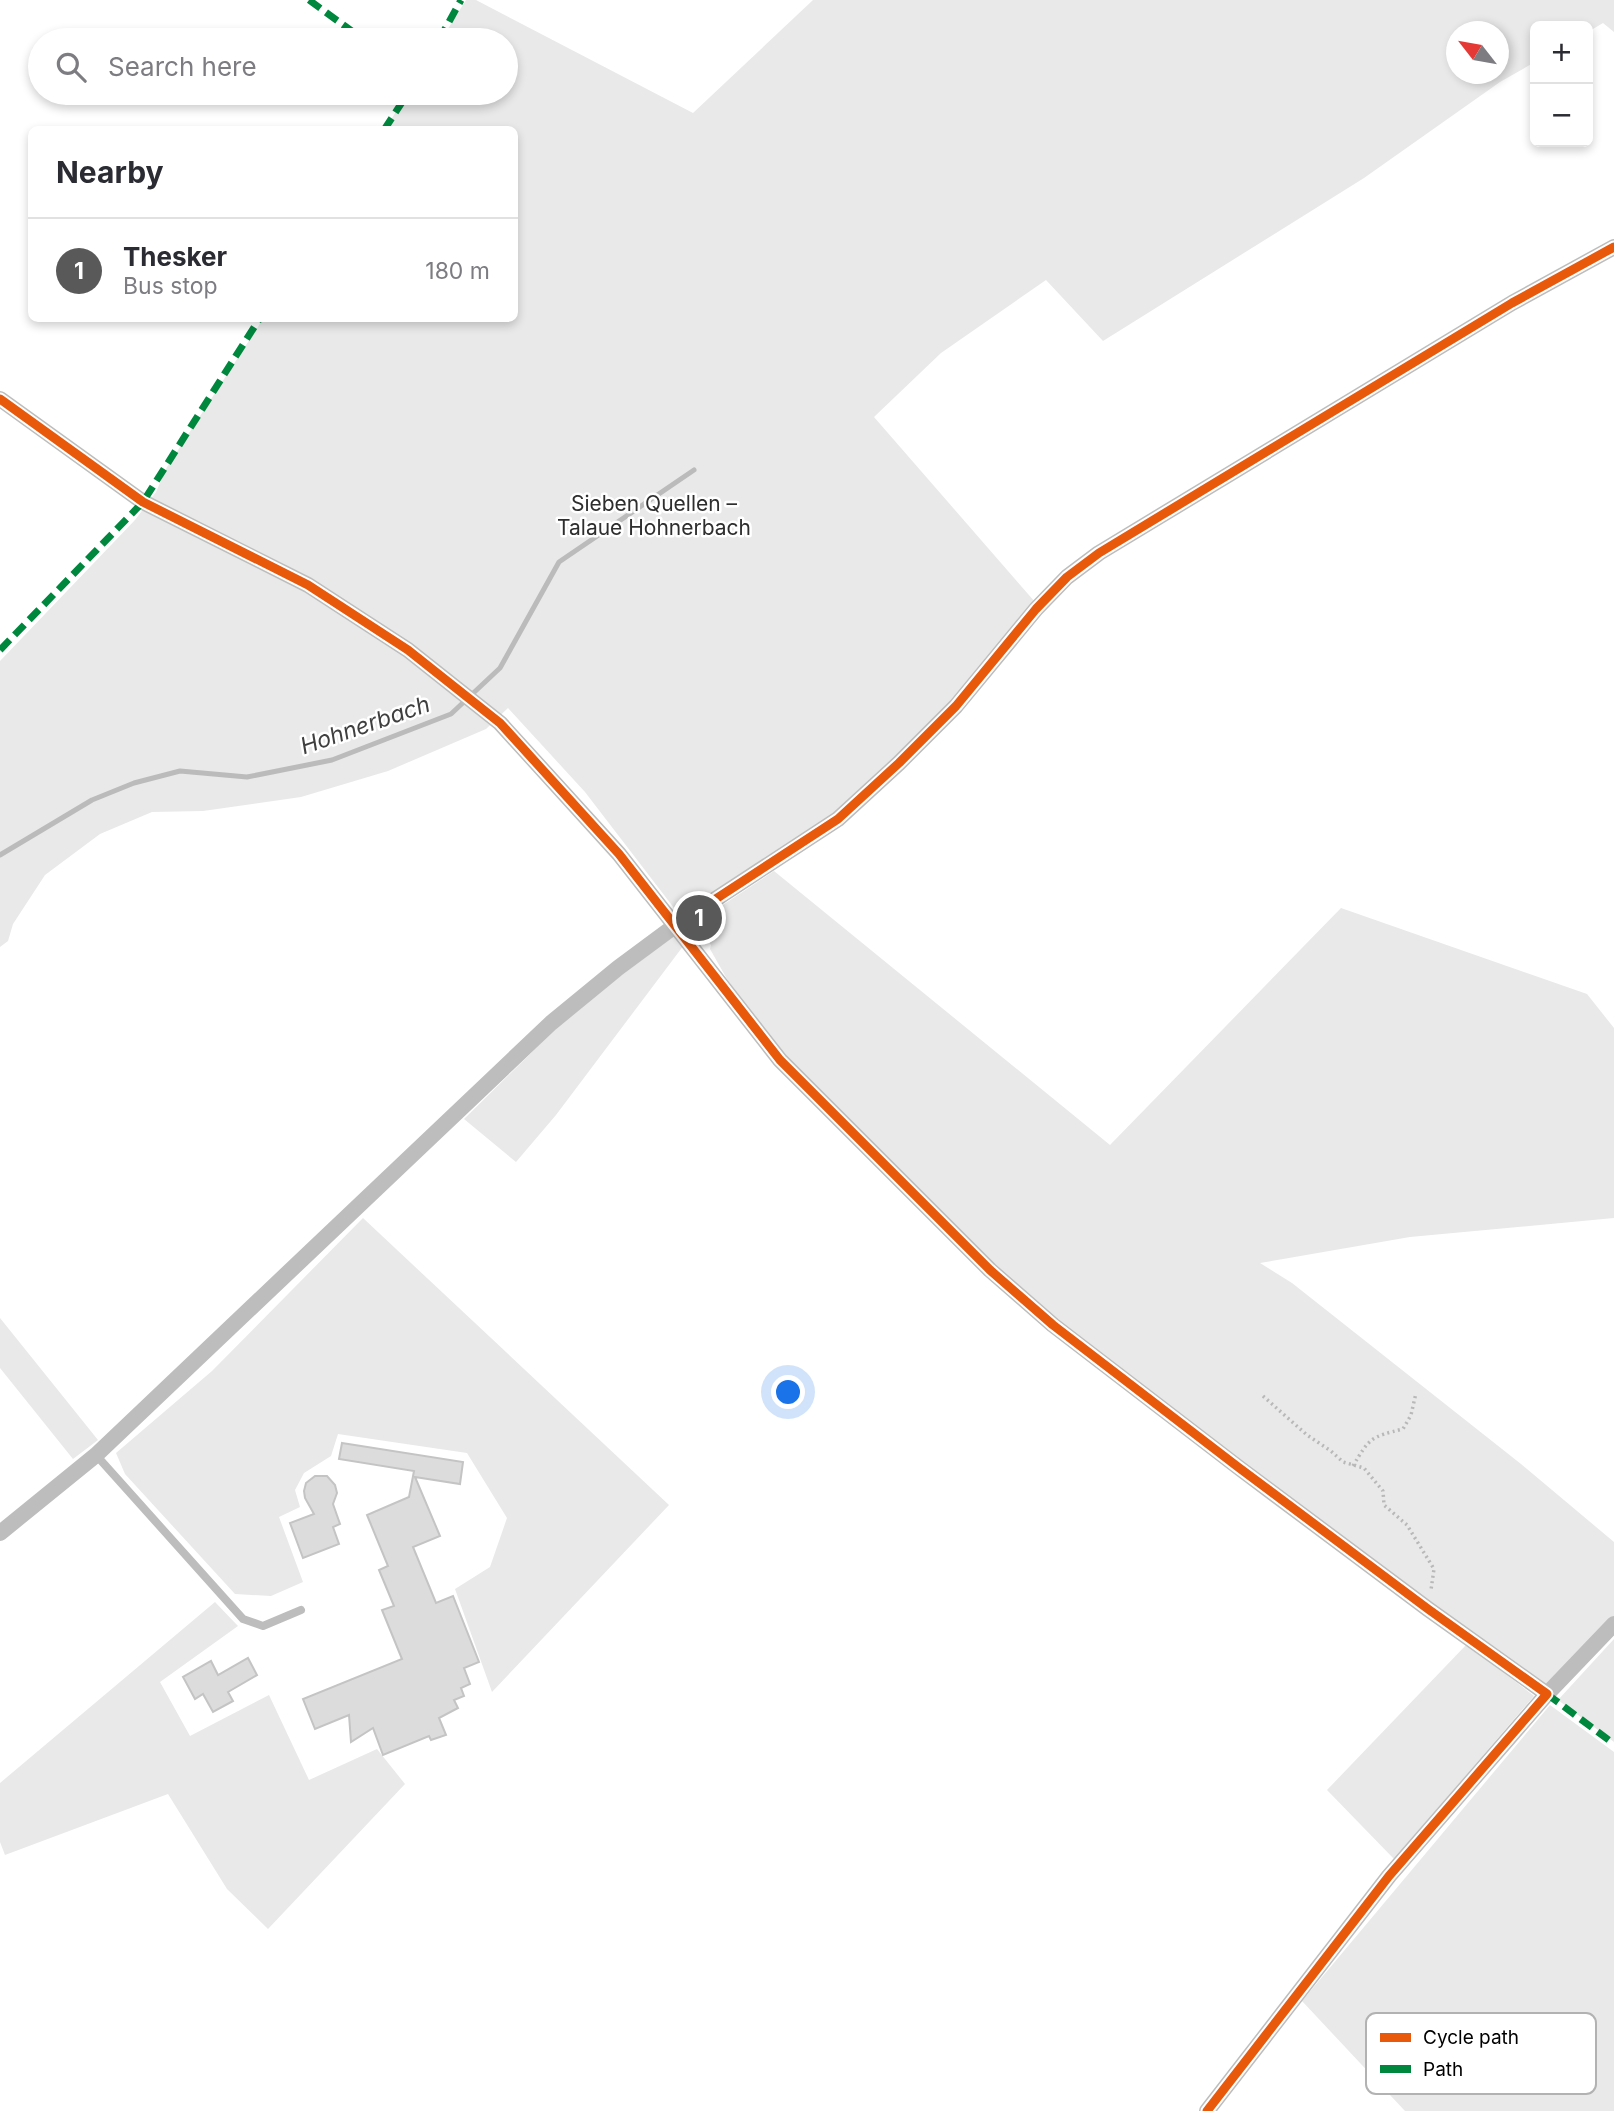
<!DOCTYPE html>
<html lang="en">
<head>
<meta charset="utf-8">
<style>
  :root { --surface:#fff; --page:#f7f7f7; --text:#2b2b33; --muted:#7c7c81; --line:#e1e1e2; --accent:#595959 }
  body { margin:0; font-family:Inter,sans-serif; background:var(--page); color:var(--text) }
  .controls { position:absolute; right:21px; top:21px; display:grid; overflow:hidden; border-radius:10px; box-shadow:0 4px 10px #0003 }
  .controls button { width:63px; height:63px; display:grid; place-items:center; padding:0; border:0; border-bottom:2px solid var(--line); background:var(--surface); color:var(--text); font:35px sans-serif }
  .compass { position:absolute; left:1446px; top:21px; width:63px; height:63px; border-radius:50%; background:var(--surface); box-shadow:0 4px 10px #0003; rotate:301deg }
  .you { position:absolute; left:789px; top:1393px; width:24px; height:24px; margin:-18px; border:5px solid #fff; border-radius:50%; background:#1a73e8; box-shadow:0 0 0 10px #1a73e833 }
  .badge { display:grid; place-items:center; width:46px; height:46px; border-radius:50%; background:var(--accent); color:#fff; font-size:23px; font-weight:700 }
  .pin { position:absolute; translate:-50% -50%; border:4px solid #fff; box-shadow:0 2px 7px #0006 }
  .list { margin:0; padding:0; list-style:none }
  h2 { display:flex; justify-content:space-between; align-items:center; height:91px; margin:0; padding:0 28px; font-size:30px }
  h2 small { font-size:23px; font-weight:400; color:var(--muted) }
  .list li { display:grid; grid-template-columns:46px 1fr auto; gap:21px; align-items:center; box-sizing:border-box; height:105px; padding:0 28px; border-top:2px solid var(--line) }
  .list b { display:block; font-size:26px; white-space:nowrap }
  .list p { margin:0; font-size:23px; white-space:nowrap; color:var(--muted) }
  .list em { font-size:23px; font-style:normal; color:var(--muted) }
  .icon { flex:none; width:38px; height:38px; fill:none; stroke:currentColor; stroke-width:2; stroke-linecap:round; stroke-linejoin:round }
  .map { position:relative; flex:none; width:1614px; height:2111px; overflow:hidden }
  .search { position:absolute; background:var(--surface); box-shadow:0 4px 10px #0003; left:28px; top:28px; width:490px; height:77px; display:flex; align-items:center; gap:18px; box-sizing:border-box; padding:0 24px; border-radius:38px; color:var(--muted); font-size:26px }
  .panel { position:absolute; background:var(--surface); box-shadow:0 4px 10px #0003; left:28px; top:126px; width:490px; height:196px; border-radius:10px }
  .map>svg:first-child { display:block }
  .green { fill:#e9e9e9; fill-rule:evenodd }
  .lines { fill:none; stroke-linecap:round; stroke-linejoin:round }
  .stream { stroke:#bbb; stroke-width:5 }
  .building { fill:#dcdcdc; stroke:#c4c4c4; stroke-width:2 }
  .path { stroke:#b8b8b8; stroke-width:3.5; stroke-dasharray:2 3.5; stroke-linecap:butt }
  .lane { stroke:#bdbdbd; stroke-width:8 }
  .street { stroke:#bdbdbd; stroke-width:16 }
  .quiet { stroke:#00873e; stroke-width:7; stroke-dasharray:14 7; stroke-linecap:butt }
  .cycleway-casing { stroke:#fff; stroke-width:13 }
  .cycleway { stroke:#e8590c; stroke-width:9 }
  .labels { text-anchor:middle; stroke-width:5; stroke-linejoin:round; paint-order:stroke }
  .park-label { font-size:21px; fill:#2e2e2e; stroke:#fff }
  .water-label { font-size:23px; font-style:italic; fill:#3f3f3f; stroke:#fff }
  .key { fill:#fff; stroke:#b2b2b2; stroke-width:2 }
  .key-label { font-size:19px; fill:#000 }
</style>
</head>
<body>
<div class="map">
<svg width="1614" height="2111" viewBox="0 0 1614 2111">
  <rect width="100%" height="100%" fill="#fff"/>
  <path class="green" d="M466 0H476L693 113 813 0H1614V32L1603 23 1588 32V26H1535V62L1500 82 1364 178 1103 341 1046 280 941 353 874 417 1035 602 951 704 835 815 682 915 679 905 674 908 585 792 508 708 486 729 388 771 301 797 203 811 152 812 100 834 45 875 13 924 8 941 0 947V661L135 520 156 492 167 467 263 319 514 318V130L385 129 408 93H506V40H441ZM1456 32H1498V74H1456Z
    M774 871 1110 1145 1341 908 1587 994 1614 1028V1218L1410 1237 1260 1263 1292 1283 1521 1464 1614 1542V1616L1545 1690 1072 1335 985 1257 784 1060 727 979 710 949 711 945 694 924Z
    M675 935 684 945 556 1115 516 1162 464 1119 573 1012Z
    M363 1218 669 1505 492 1692 455 1589 490 1567 507 1518 467 1453 338 1434 331 1456 304 1473 295 1490 300 1507 279 1517 303 1582 271 1596 235 1594 125 1474 116 1453 212 1371Z
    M0 1318 98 1440 73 1459 0 1368Z
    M215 1602 238 1626 160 1682 190 1736 269 1695 309 1780 377 1749 405 1784 268 1929 227 1889 168 1794 5 1855 0 1842V1783Z
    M1614 1639V1742L1558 1700Z
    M1467 1644 1534 1696 1394 1859 1327 1790Z
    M1550 1705 1614 1752V2111H1405L1302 2001Z"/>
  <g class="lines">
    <path class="stream" d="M0 855 92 800 134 783 180 771 247 777 332 760 451 714 500 668 559 562 694 470"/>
  </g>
  <path class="building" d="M342 1443 463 1462 460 1484 415 1477 440 1536 413 1547 436 1603 453 1596 479 1662 464 1668 470 1684 461 1688 464 1696 454 1700 458 1708 439 1718 446 1735 431 1740 429 1736 383 1755 373 1728 351 1742 349 1715 315 1729 303 1699 402 1659 382 1610 394 1606 379 1570 388 1566 367 1515 409 1497 414 1471 339 1459Z
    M315 1476H327L335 1485 337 1493 333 1504 340 1524 333 1527 339 1544 303 1558 290 1523 314 1514 305 1498 304 1491 306 1483Z
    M248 1658 257 1675 228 1692 233 1701 213 1712 203 1694 195 1699 183 1677 211 1661 218 1675Z"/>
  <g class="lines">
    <path class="path" d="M1263 1396 1307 1435 1331 1451 1343 1462 1364 1468 1383 1491 1384 1505 1407 1525 1434 1569 1431 1590
      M1353 1466C1370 1437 1371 1437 1403 1429L1411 1415 1416 1393"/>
    <path class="lane" d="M96 1455 243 1619 263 1626 301 1610"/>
    <path class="street" d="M0 399 143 502 308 585 408 650 500 723 619 854 780 1060 990 1270 1053 1325 1238 1467 1428 1609 1547 1694 1389 1876 1207 2111
      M0 1533 96 1455 551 1023 618 968 676 925 838 819 899 763 956 706 1036 609 1067 577 1099 553 1512 303 1614 247
      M1547 1694 1614 1624"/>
    <path class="quiet" d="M309 0 364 40
      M439 40 461 0
      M384 130 408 93
      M0 650 143 502 260 318
      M1547 1694 1614 1744"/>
    <g class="cycleway-casing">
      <path id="cycleway" d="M0 399 143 502 308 585 408 650 500 723 619 854 780 1060 990 1270 1053 1325 1238 1467 1428 1609 1547 1694 1389 1876 1207 2111
        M676 925 838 819 899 763 956 706 1036 609 1067 577 1099 553 1512 303 1614 247"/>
    </g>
    <use href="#cycleway" class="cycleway"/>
  </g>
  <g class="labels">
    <g class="park-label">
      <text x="654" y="511">Sieben Quellen –<tspan x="654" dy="24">Talaue Hohnerbach</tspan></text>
    </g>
    <g class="water-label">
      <text transform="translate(365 725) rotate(-19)" y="8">Hohnerbach</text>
    </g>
  </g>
  <rect x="1366" y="2013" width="230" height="81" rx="10" class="key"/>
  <rect x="1380" y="2033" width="31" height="9" fill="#e8590c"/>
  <rect x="1380" y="2065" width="31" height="8" fill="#00873e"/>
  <g class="key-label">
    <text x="1423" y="2044">Cycle path</text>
    <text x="1423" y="2076">Path</text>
  </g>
</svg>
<div class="controls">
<button>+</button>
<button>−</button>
</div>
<svg class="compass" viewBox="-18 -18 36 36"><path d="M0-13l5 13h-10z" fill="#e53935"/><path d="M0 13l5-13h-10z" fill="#7c7c81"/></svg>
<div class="you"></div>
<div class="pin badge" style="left:699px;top:918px">1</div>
<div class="search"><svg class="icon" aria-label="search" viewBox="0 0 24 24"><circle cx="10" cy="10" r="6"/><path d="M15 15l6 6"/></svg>Search here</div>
<section class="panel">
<h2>Nearby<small></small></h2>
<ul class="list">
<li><span class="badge">1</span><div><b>Thesker</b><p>Bus stop</p></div><em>180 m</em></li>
</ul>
</section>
</div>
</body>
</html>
